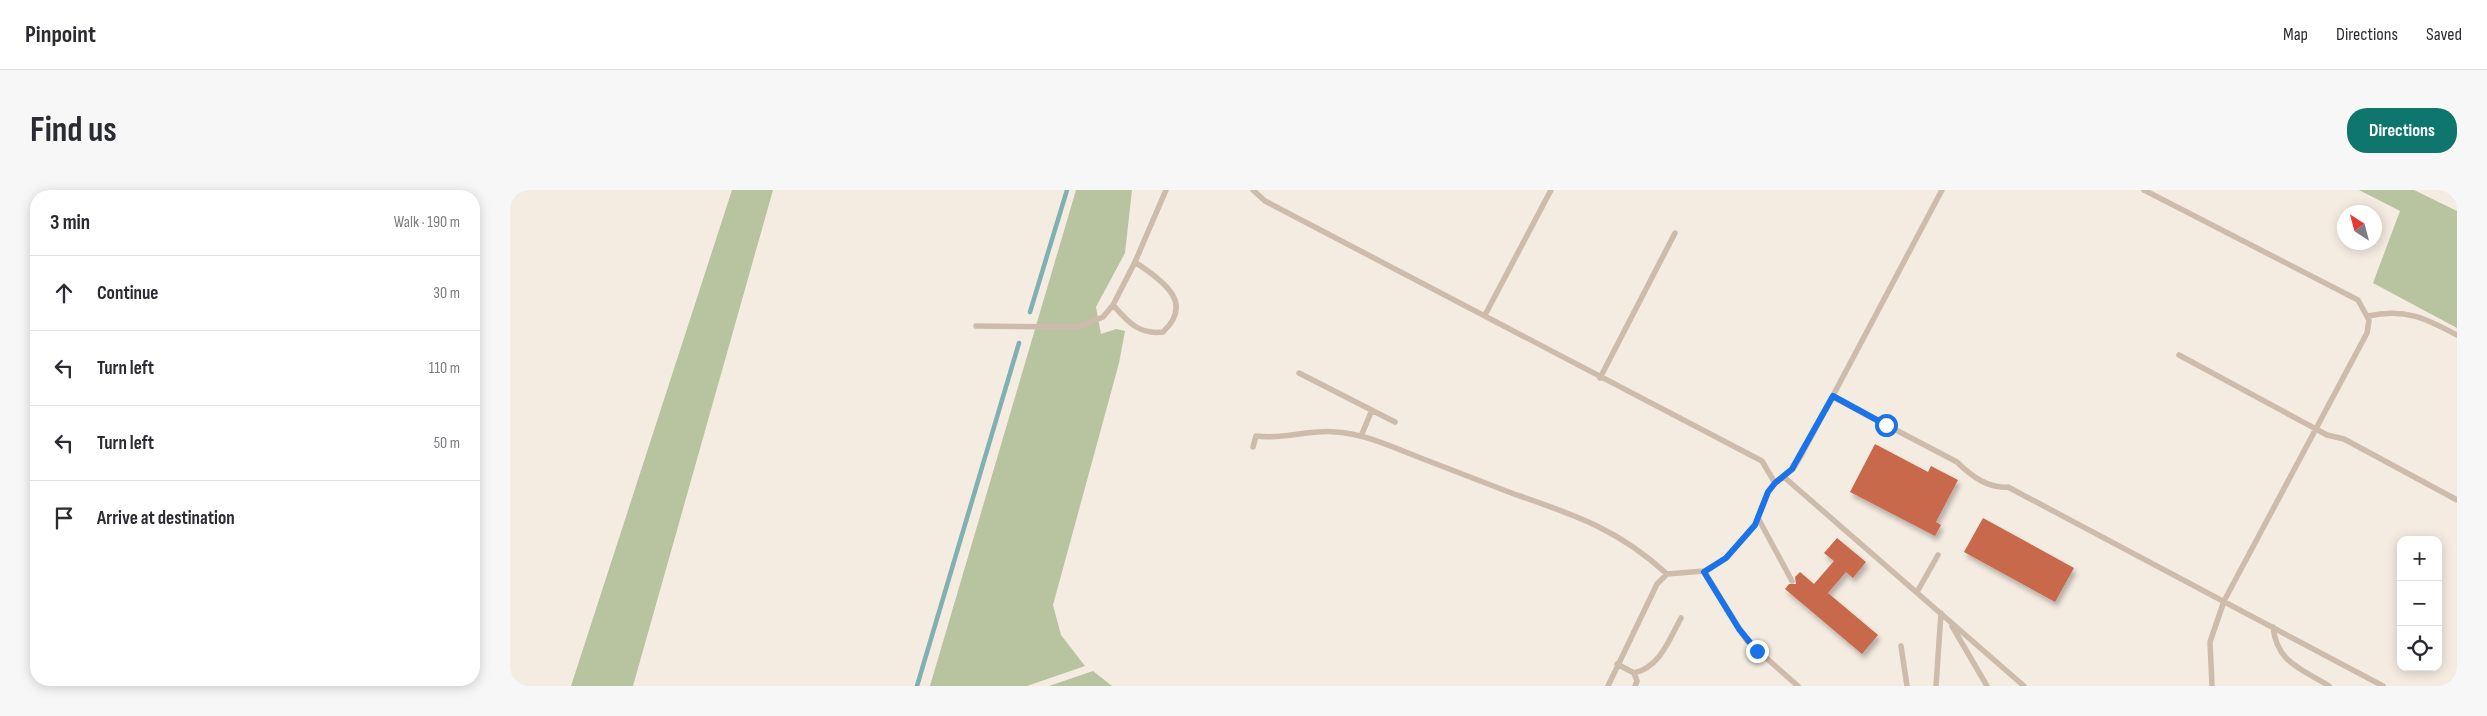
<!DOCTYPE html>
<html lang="en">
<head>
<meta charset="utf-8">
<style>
  :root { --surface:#fff; --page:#f7f7f7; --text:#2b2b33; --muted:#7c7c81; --line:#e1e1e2; --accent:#0f766e }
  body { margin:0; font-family:"Sofia Sans Condensed",sans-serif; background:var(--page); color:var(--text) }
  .controls { position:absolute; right:15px; bottom:15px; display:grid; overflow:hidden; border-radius:10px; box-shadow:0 2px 12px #0003 }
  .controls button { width:45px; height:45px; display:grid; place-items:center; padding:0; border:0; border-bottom:1px solid var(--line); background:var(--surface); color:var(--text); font:25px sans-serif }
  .compass { position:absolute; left:1827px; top:15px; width:45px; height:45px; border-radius:50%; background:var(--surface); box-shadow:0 2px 12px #0003; rotate:324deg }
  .stop { position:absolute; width:15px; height:15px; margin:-11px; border:4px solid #1a73e8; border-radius:50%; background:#fff }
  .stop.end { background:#1a73e8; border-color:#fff; box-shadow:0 1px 5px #0008 }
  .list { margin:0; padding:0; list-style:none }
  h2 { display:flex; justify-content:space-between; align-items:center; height:65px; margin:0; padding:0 20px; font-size:21px }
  h2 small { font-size:16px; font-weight:400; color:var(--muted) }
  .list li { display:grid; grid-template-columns:32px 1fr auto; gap:15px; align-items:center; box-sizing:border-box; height:75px; padding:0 20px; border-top:1px solid var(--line) }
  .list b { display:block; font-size:19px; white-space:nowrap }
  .list em { font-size:16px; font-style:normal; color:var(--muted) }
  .icon { flex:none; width:28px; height:28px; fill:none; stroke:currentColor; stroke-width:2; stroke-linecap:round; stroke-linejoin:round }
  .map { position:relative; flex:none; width:1947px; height:496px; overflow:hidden; border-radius:20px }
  header { display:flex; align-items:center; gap:30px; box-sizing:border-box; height:70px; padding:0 25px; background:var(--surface); border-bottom:1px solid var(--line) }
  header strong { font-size:24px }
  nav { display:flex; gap:28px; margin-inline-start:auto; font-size:18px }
  .intro { display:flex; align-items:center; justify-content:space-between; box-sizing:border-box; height:120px; padding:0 30px }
  h1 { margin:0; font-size:35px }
  .button { padding:12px 22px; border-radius:20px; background:var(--accent); color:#fff; font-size:18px; font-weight:700 }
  main { display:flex; gap:30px; padding:0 30px }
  aside { flex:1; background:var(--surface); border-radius:20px; box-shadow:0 2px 12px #0003 }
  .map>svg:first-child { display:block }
  .green { fill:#b8c4a0 }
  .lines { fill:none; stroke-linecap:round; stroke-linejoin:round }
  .stream { stroke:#7fb0b2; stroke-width:4.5 }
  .building { fill:#c8694b; filter:url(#shadow) }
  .service { stroke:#cdbbac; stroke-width:5.5 }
  .route { stroke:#1a73e8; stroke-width:6 }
</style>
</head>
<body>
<header>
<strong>Pinpoint</strong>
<nav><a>Map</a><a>Directions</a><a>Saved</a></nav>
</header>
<div class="intro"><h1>Find us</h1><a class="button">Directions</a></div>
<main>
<aside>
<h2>3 min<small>Walk · 190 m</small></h2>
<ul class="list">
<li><svg class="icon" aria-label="ahead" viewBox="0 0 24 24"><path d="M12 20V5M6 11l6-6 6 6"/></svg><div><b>Continue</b></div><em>30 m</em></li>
<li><svg class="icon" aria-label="left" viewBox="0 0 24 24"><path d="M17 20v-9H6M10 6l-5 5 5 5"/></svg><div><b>Turn left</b></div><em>110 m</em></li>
<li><svg class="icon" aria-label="left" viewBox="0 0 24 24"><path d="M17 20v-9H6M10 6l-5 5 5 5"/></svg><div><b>Turn left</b></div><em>50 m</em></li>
<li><svg class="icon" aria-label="arrive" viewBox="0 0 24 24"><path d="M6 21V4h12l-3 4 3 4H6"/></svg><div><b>Arrive at destination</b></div></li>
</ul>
</aside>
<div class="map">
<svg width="1947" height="496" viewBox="0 0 1947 496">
  <defs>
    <filter id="shadow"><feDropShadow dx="2.5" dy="4.5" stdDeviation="2.5" flood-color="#0004"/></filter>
  </defs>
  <rect width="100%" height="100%" fill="#f4ebe1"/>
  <path class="green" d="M222 0H263L123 496H61Z
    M566 0H622L615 63 586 117 591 144 606 139 615 141 609 173 543 415 551 445 575 476 517 496H420Z
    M1849 0H1904L1947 21V138L1863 93 1890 21Z
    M583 481 602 496H539Z"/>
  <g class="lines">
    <path class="stream" d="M520 122 557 0
      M407 496 509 153"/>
  </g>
  <path class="building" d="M1365 254 1418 282 1421 276 1448 290 1426 332 1431 335 1425 346 1340 302Z
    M1473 328 1564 378 1545 412 1454 362Z
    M1327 348 1356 372 1343 388 1336 382 1318 403 1368 445 1352 464 1275 399 1279 394H1286L1285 387 1290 382 1304 394 1324 371 1314 363Z"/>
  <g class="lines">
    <path class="service" d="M743 0 755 11 1252 271 1265 293
      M1634 0 1848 110 1859 130 1857 143 1714 411 1700 452 1702 496
      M603 115C618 132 629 145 653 142 686 111 650 90 625 72
      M975 125 1041 0
      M1858 126C1895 118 1915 128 1947 145
      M466 136 569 137 593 127 603 115 625 72 656 0
      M1669 165 1817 245 1834 249 1947 310
      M789 183 885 232
      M1090 188 1165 43
      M1323 207 1447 272C1460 285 1479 299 1498 297L1873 496
      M851 246 862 220
      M743 257 746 246C773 250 799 239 826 242 857 244 886 259 916 270 945 281 975 293 1004 304 1065 325 1108 339 1157 384
      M1274 287 1514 496
      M1248 328 1282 391
      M1194 381 1237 451 1288 496
      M1407 402 1428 365
      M1442 436 1477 496
      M1763 437C1767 474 1793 479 1819 496
      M1391 456 1397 496
      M1107 474 1124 483 1127 491 1125 496
      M1124 483C1150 477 1159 450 1171 428
      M1098 496 1147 394 1157 384 1194 381 1216 368 1245 335 1258 302 1265 293 1283 279 1292 264 1432 0
      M1426 496 1431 423"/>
  </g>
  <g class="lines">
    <path class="route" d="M1247 461 1229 439 1194 382 1216 368 1245 335 1258 302 1265 293 1282 279 1323 206 1376 235"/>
  </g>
</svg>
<div class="controls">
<button>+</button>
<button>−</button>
<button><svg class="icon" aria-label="locate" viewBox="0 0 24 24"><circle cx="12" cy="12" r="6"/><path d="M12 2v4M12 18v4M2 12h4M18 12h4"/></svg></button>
</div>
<svg class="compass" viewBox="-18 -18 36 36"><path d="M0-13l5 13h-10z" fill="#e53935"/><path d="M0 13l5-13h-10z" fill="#7c7c81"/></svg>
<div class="stop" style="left:1376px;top:235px"></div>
<div class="stop end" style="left:1247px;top:461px"></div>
</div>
</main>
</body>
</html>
